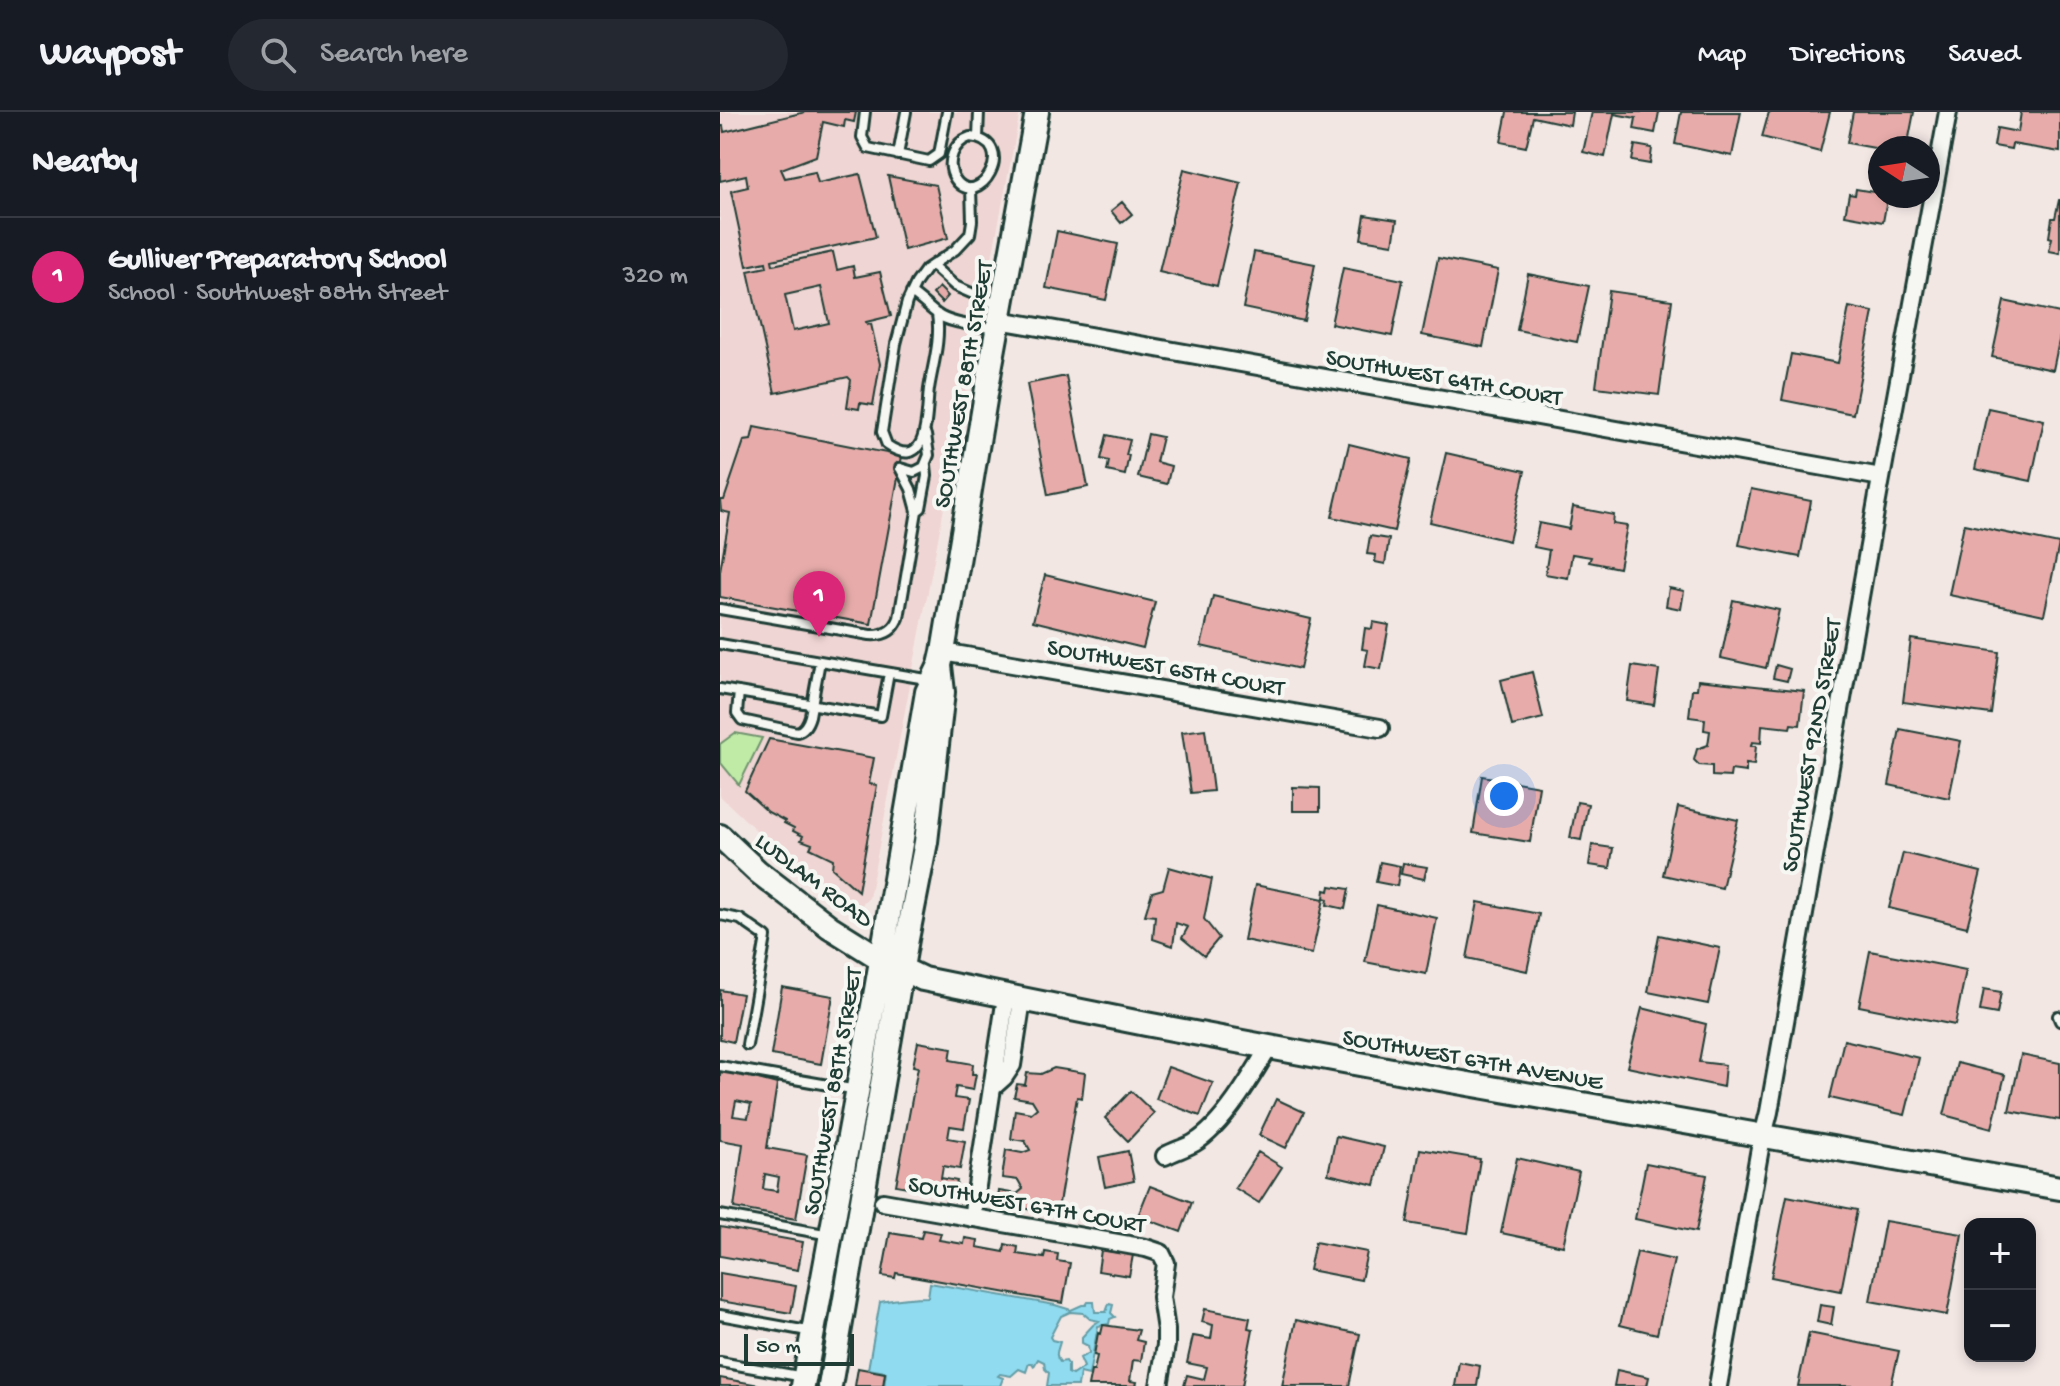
<!DOCTYPE html>
<html lang="en">
<head>
<meta charset="utf-8">
<style>
  :root { --surface:#171b24; --page:#242831; --text:#f1f3f6; --muted:#9ea1a6; --line:#363941; --accent:#db2777 }
  body { margin:0; font-family:"Gochi Hand",sans-serif; background:var(--page); color:var(--text) }
  .controls { position:absolute; right:24px; bottom:24px; display:grid; overflow:hidden; border-radius:16px; box-shadow:0 4px 12px #0003 }
  .controls button { width:72px; height:72px; display:grid; place-items:center; padding:0; border:0; border-bottom:2px solid var(--line); background:var(--surface); color:var(--text); font:40px sans-serif }
  .compass { position:absolute; left:1148px; top:24px; width:72px; height:72px; border-radius:50%; background:var(--surface); box-shadow:0 4px 12px #0003; rotate:282deg }
  .scale { position:absolute; left:24px; bottom:20px; width:110px; box-sizing:border-box; padding-left:8px; border:4px solid #1f3d34; border-top:0; font-size:22px; line-height:28px; white-space:nowrap; color:#1f3d34; -webkit-text-stroke:6px #f6f6f2; paint-order:stroke }
  .you { position:absolute; left:784px; top:684px; width:28px; height:28px; margin:-20px; border:6px solid #fff; border-radius:50%; background:#1a73e8; box-shadow:0 0 0 12px #1a73e833 }
  .badge { display:grid; place-items:center; width:52px; height:52px; border-radius:50%; background:var(--accent); color:#fff; font-size:26px; font-weight:700 }
  .pin { position:absolute; translate:-50% -66px; filter:drop-shadow(0 2px 4px #0008) }
  .pin::after { content:''; position:absolute; top:42px; width:28px; height:24px; background:inherit; clip-path:polygon(0 0,100% 0,50% 100%) }
  .list { margin:0; padding:0; list-style:none }
  h2 { display:flex; justify-content:space-between; align-items:center; height:104px; margin:0; padding:0 32px; font-size:34px }
  h2 small { font-size:26px; font-weight:400; color:var(--muted) }
  .list li { display:grid; grid-template-columns:52px 1fr auto; gap:24px; align-items:center; box-sizing:border-box; height:120px; padding:0 32px; border-top:2px solid var(--line) }
  .list b { display:block; font-size:30px; white-space:nowrap }
  .list p { margin:0; font-size:26px; white-space:nowrap; color:var(--muted) }
  .list em { font-size:26px; font-style:normal; color:var(--muted) }
  .icon { flex:none; width:44px; height:44px; fill:none; stroke:currentColor; stroke-width:2; stroke-linecap:round; stroke-linejoin:round }
  .map { position:relative; flex:none; width:1340px; height:1274px; overflow:hidden }
  header { display:flex; align-items:center; gap:48px; box-sizing:border-box; height:112px; padding:0 40px; background:var(--surface); border-bottom:2px solid var(--line) }
  header strong { font-size:38px }
  nav { display:flex; gap:44px; margin-inline-start:auto; font-size:28px }
  .search { width:560px; height:72px; background:var(--page); display:flex; align-items:center; gap:20px; box-sizing:border-box; padding:0 28px; border-radius:44px; color:var(--muted); font-size:30px }
  main { display:flex }
  aside { flex:1; background:var(--surface) }
  .map>svg:first-child { display:block }
  .built { fill:#efd5d3 }
  .green { fill:#c0eba7; stroke:#70946e; stroke-width:2 }
  .water { fill:#90dbf0; stroke:#639ca5; stroke-width:2; fill-rule:evenodd }
  .building { fill:#e7acaa; stroke:#1f3d34; stroke-width:2; fill-rule:evenodd }
  .lines { fill:none; stroke-linecap:round; stroke-linejoin:round }
  .lane-casing { stroke:#1f3d34; stroke-width:14 }
  .street-casing { stroke:#1f3d34; stroke-width:22 }
  .secondary-casing { stroke:#1f3d34; stroke-width:28 }
  .lane { stroke:#f6f6f2; stroke-width:8 }
  .street { stroke:#f6f6f2; stroke-width:16 }
  .secondary { stroke:#f6f6f2; stroke-width:22 }
  .labels { text-anchor:middle; stroke-width:8; stroke-linejoin:round; paint-order:stroke }
  .street-label { font-size:24px; fill:#1f3d34; stroke:#f6f6f2 }
</style>
</head>
<body>
<header>
<strong>Waypost</strong>
<div class="search"><svg class="icon" aria-label="search" viewBox="0 0 24 24"><circle cx="10" cy="10" r="6"/><path d="M15 15l6 6"/></svg>Search here</div>
<nav><a>Map</a><a>Directions</a><a>Saved</a></nav>
</header>
<main>
<aside>
<h2>Nearby<small></small></h2>
<ul class="list">
<li><span class="badge">1</span><div><b>Gulliver Preparatory School</b><p>School · Southwest 88th Street</p></div><em>320 m</em></li>
</ul>
</aside>
<div class="map">
<svg width="1340" height="1274" viewBox="0 0 1340 1274">
  <rect width="100%" height="100%" fill="#f3e7e4"/>
  <filter id="ink" filterUnits="userSpaceOnUse"><feTurbulence type="fractalNoise" baseFrequency=".0125" numOctaves="2"/><feDisplacementMap in="SourceGraphic" scale="16" xChannelSelector="R" yChannelSelector="G"/><feConvolveMatrix kernelMatrix="1 2 1 2 8 2 1 2 1" color-interpolation-filters="sRGB"/></filter>
  <g filter="url(#ink)">
    <path class="built" d="M0 0H300L149 786 137 797 60 741 0 684Z"/>
    <path class="green" d="M15 621 42 626 19 673 0 650V632Z"/>
    <path class="water" d="M210 1171 335 1193 351 1198 362 1193H366L368 1190H374L375 1200H386L389 1192 393 1193 391 1201 395 1205 390 1207 389 1212 378 1214 369 1263 360 1261 358 1274H327L329 1261 325 1257 324 1250 318 1247 314 1254 312 1251H309L306 1260 299 1257 291 1264 280 1262 278 1264 283 1266 280 1274H164L166 1260 148 1257 160 1190C177 1187 191 1185 208 1185ZM350 1200 363 1201 370 1207 379 1209 373 1213 362 1225V1231L368 1234 369 1241 360 1246 364 1255 352 1263 348 1261V1252L346 1249 340 1250C334 1243 338 1238 340 1230L332 1228 330 1225 341 1204Z"/>
    <path class="building" d="M85 0H136L134 10 125 8 124 15 103 10 96 44 61 57 65 66 95 60 98 71 140 62 156 125 52 148 53 153 113 140 117 158 133 154 135 165 160 160 171 204 146 210 147 213 151 212 160 252 153 293 140 291 139 297 127 295 131 268 128 265 55 281 28 159 47 155 46 150 27 154 11 79 28 75 26 63 0 69V14H3L4 20ZM101 175 109 211 73 219 65 183Z
      M787 0H852L850 13 813 5 806 35 781 30Z
      M872 0H939L935 21 914 17 916 6 894 2 885 45 863 40Z
      M961 0H1021L1012 44 955 32Z
      M1049 0H1110L1100 40 1042 25Z
      M1133 0H1194L1187 36 1160 37 1127 31Z
      M1301 0H1340V40L1292 32 1291 37 1274 34 1277 16 1298 20Z
      M915 33 932 36 930 52 912 49Z
      M464 57 521 71 497 174 439 160Z
      M168 64 216 73 228 126 184 138Z
      M1136 77 1160 81 1161 87 1167 88 1163 110 1125 103 1129 82 1135 83Z
      M1339 88H1340V141L1329 139 1332 126 1329 125 1332 106H1335Z
      M402 90 412 102 401 111 391 99Z
      M645 103 677 108 673 132 641 127Z
      M337 119 398 132 386 188 326 176Z
      M534 140 595 152 584 209 523 196Z
      M718 146 778 158 763 235 702 223Z
      M623 156 683 168 672 224 611 212Z
      M808 162 869 174 857 230 797 218Z
      M219 175 228 184 222 191 213 182Z
      M889 179 952 188 939 283 876 275Z
      M1284 189 1340 201V224L1333 258 1272 245Z
      M1129 195 1153 200 1133 302 1062 288 1071 242 1118 251Z
      M346 264 368 375 328 383 307 272Z
      M1268 296 1324 308 1311 369 1255 357Z
      M34 315 182 344 151 512 0 485V459L10 401 1 399 0 388H4L24 329 31 328Z
      M428 322 442 325 436 350 451 354 447 372 418 365Z
      M387 323 410 328 406 343H409L405 363 387 359 389 349 381 347Z
      M629 332 691 347 674 419 612 405Z
      M726 341 805 359 789 429 710 410Z
      M1031 377 1091 389 1080 445 1019 433Z
      M853 395 894 403 893 412 907 414 899 456 869 450 871 445 852 442 848 466 825 462 829 438 814 435 819 411 849 417Z
      M1244 412 1339 432 1324 503 1229 483Z
      M650 424 669 427 665 452 655 450 656 443 647 442Z
      M325 463 435 490 423 536 313 509Z
      M949 476 964 479 961 497 946 494Z
      M493 484 591 507 580 557 481 534Z
      M1013 488 1059 498 1046 556 1001 546Z
      M653 510 669 513 661 557 645 554 648 538 642 537 645 516 652 517Z
      M1191 527 1279 540 1271 602 1183 590Z
      M1056 553 1070 557 1067 569 1053 566Z
      M912 554 939 558 934 593 907 589Z
      M812 560 823 606 792 614 781 568Z
      M978 568 1084 579 1080 613 1071 612 1070 616 1042 613 1041 631 1032 630 1031 634H1036L1034 653 1026 652V660L1011 658 1010 665 992 664V654L979 653 974 648 977 637 988 633 990 619 984 618 985 607 969 605 972 577H977Z
      M485 617 493 679 471 681 462 620Z
      M1180 617 1241 629 1229 686 1169 673Z
      M49 627 154 646 149 672 157 673 138 779 112 756 113 747 90 736 92 732 81 728 83 724 73 719 74 716 64 711 65 709 48 700 25 679Z
      M762 664 819 674 810 730 753 721Z
      M573 675 600 676V699H573Z
      M857 690 868 692 861 728 850 726Z
      M958 695 1018 708 1002 776 943 763Z
      M872 733 893 736 890 756 869 753Z
      M1183 741 1261 760 1247 815 1169 796Z
      M660 750 680 754 677 774 656 770Z
      M683 751 707 755 704 767 681 762Z
      M449 755 492 767 484 807 499 826 484 844 462 826 468 815 456 811 453 834 433 827 435 804 425 803 432 780 443 777Z
      M535 773 604 787 592 842 524 828Z
      M610 774 629 777 625 797 607 793 608 787 604 786 605 778 609 779Z
      M758 790 819 802 807 859 747 846Z
      M657 793 717 806 706 862 645 850Z
      M939 823 1000 836 988 892 928 880Z
      M1150 839 1246 858 1235 913 1139 894Z
      M62 875 113 884 101 952 51 943Z
      M1264 877 1281 880 1277 902 1260 899Z
      M0 878 22 882 13 930 0 927Z
      M922 896 986 912 979 950 1005 953 1003 975 907 955Z
      M1124 928 1199 946 1185 1003 1110 986Z
      M198 930 232 936 230 948 253 952 252 962H256L253 978 236 975 234 986 249 988 244 1016 230 1014 228 1026 245 1029 240 1057 223 1054 221 1066 237 1069 234 1083 176 1073 198 955 193 954Z
      M1301 943 1340 951V1008L1289 999Z
      M1237 951 1285 963 1272 1016 1224 1003Z
      M448 955 493 971 480 1004 436 987Z
      M334 956 365 961 362 986 357 985 337 1103 277 1091 279 1079 297 1082 303 1077 298 1068 282 1066 286 1038 302 1041 310 1038 305 1029 291 1027 295 998 311 1001 317 996 312 988 294 985 297 972 305 973 307 961 321 962Z
      M0 957 57 972 47 1036 87 1043 76 1107 14 1096 23 1032 0 1028ZM16 989 31 992 28 1006 13 1004ZM45 1062 59 1065 57 1079 43 1077Z
      M411 979 434 1001 408 1029 385 1006Z
      M556 987 584 1000 566 1036 539 1023Z
      M616 1024 664 1035 655 1073 608 1062Z
      M700 1037 760 1047 748 1121 687 1111Z
      M408 1039 414 1069 385 1075 379 1045Z
      M538 1040 562 1055 539 1091 515 1076Z
      M797 1046 859 1060 843 1134 781 1121Z
      M926 1051 987 1063 976 1120 915 1107Z
      M430 1074 472 1090 461 1120 418 1104Z
      M1067 1084 1137 1098 1121 1179 1051 1165Z
      M1165 1109 1242 1122 1227 1203 1150 1189Z
      M0 1115 83 1130 78 1158 0 1144Z
      M203 1118 221 1121 219 1128 244 1132 245 1126 258 1128 257 1135 284 1140 285 1132 298 1135 297 1142 324 1146 325 1140 338 1142 337 1149 350 1151 343 1191 176 1161 175 1166 162 1164 170 1121 201 1126Z
      M595 1130 647 1140 641 1168 589 1158Z
      M381 1138 413 1143 409 1164 378 1159Z
      M917 1140 954 1148 937 1222 900 1213Z
      M0 1161 76 1174 71 1201 0 1189Z
      M1100 1193 1114 1195 1111 1213 1097 1210Z
      M485 1197 530 1206 528 1216 533 1217 522 1274H464L467 1263 484 1267 487 1255 467 1251 473 1224 491 1227 493 1213 482 1210Z
      M576 1208 640 1222 629 1274H562Z
      M383 1213 419 1218 416 1228 424 1230 421 1249 413 1248 410 1269 417 1270 416 1274H368L371 1259H374L377 1244 374 1243 378 1221 381 1222Z
      M1089 1221 1179 1239 1171 1274H1078Z
      M739 1250 760 1254 757 1274H735Z
      M138 1256 165 1261 163 1274H135Z
      M897 1258 929 1265 927 1274H894Z
      M0 1266 45 1274H0Z"/>
    <g class="lines">
      <g class="lane-casing">
        <path id="lane" d="M145 0 142 25 148 36 209 49 219 42 227 0
          M250 25C301 30 258 101 235 67 225 51 234 30 250 25Z
          M258 26 259 0
          M178 43 186 0
          M212 153 235 174 281 194
          M191 181C200 187 208 195 217 202 229 212 260 214 276 217
          M217 202C221 228 213 252 209 277 206 300 210 362 167 333L162 320 176 232 187 190 196 171 206 157 235 138 250 122 252 109 251 76
          M180 356 194 360 204 355 209 343 206 323
          M180 356 191 377 197 399
          M0 497 150 523C164 524 174 519 179 506L197 399 201 396 207 364 206 353
          M0 532 212 568
          M0 577 161 604 169 561
          M19 580 17 601 22 608 77 620C85 618 88 611 90 604L100 549
          M0 803 20 807 46 825 27 933
          M1338 904 1340 909
          M0 954 137 978
          M0 1103 110 1123
          M0 1203 93 1220
          M0 1250 84 1265"/>
      </g>
      <g class="street-casing">
        <path id="street" d="M279 208 1161 365
          M223 540 660 616
          M274 974 284 965 292 953 302 888
          M445 1044C454 1039 465 1036 474 1031 503 1014 532 964 549 935
          M163 1090 426 1136 441 1141 446 1151 441 1185 446 1218V1233L439 1274
          M252 1106 286 885
          M998 1274 1040 1036 1049 1000 1158 383 1228 0"/>
      </g>
      <g class="secondary-casing">
        <path id="secondary" d="M0 724 37 759 110 815 161 847 203 867 426 912 720 967 1340 1076
          M83 1274 156 878 207 580 220 553 223 540 271 252 317 0
          M110 1274 187 827 206 730 223 580 220 554"/>
      </g>
      <use href="#lane" class="lane"/>
      <use href="#street" class="street"/>
      <use href="#secondary" class="secondary"/>
    </g>
  </g>
  <g class="labels">
    <g class="street-label">
      <text transform="translate(724 264) rotate(10)" y="8">SOUTHWEST 64TH COURT</text>
      <text transform="translate(242 272) rotate(-80)" y="8">SOUTHWEST 88TH STREET</text>
      <text transform="translate(446 554) rotate(10)" y="8">SOUTHWEST 65TH COURT</text>
      <text transform="translate(1090 633) rotate(-80)" y="8">SOUTHWEST 92ND STREET</text>
      <text transform="translate(95 767) rotate(37)" y="8">LUDLAM ROAD</text>
      <text transform="translate(753 946) rotate(10)" y="8">SOUTHWEST 67TH AVENUE</text>
      <text transform="translate(111 979) rotate(-80)" y="8">SOUTHWEST 88TH STREET</text>
      <text transform="translate(307 1091) rotate(10)" y="8">SOUTHWEST 67TH COURT</text>
    </g>
  </g>
</svg>
<div class="controls">
<button>+</button>
<button>−</button>
</div>
<svg class="compass" viewBox="-18 -18 36 36"><path d="M0-13l5 13h-10z" fill="#e53935"/><path d="M0 13l5-13h-10z" fill="#9ea1a6"/></svg>
<div class="scale">50 m</div>
<div class="you"></div>
<div class="pin badge" style="left:99px;top:525px">1</div>
</div>
</main>
</body>
</html>
